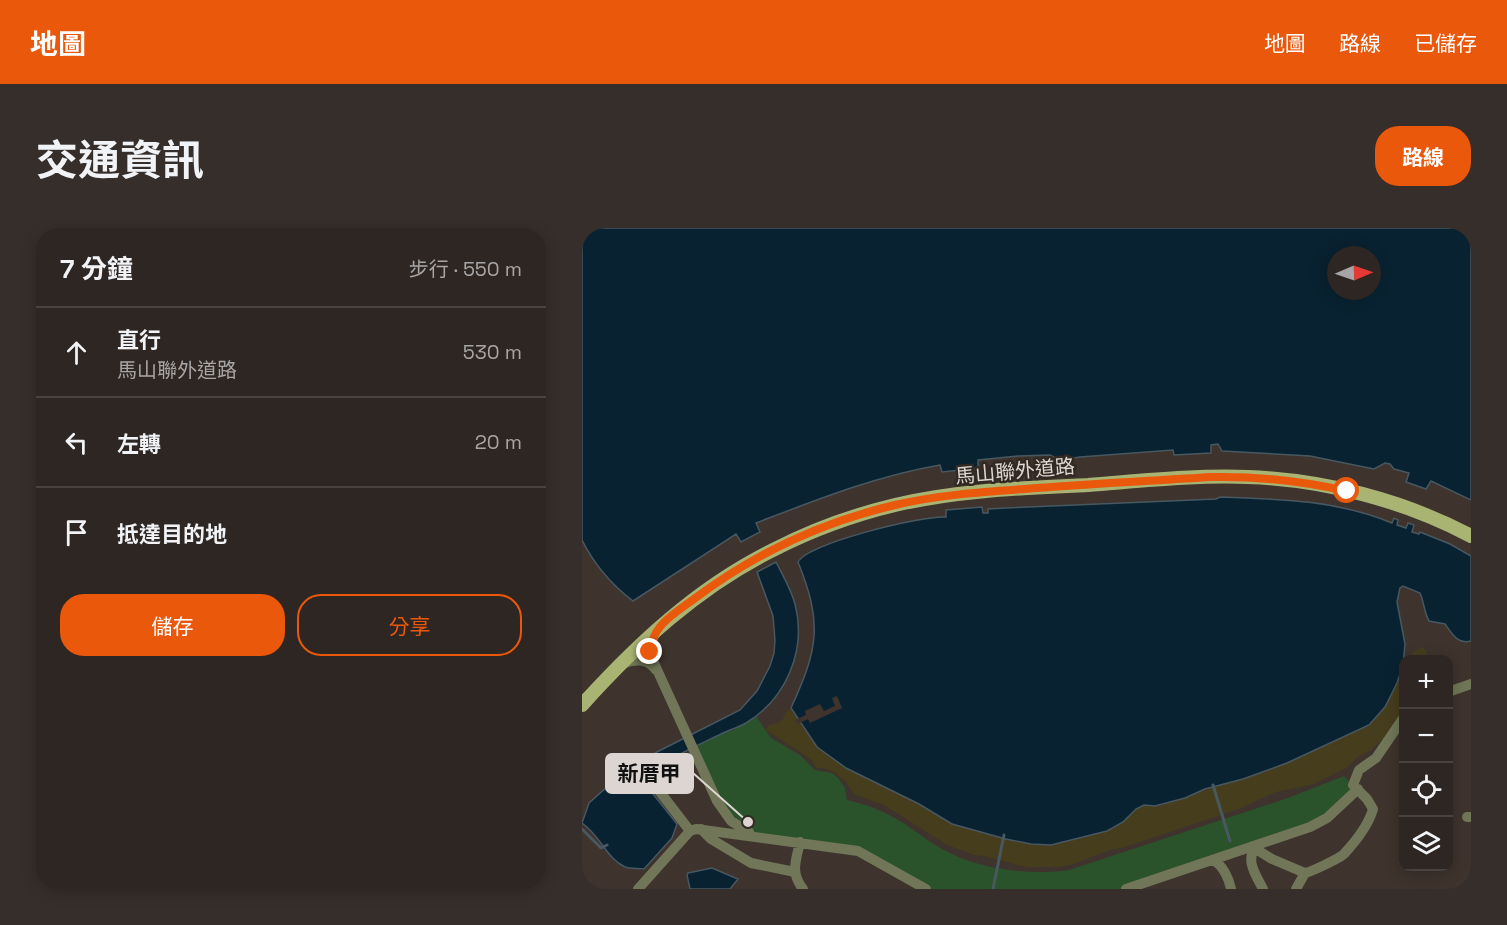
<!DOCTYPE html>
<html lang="zh-TW">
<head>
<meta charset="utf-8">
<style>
  :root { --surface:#2e2622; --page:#362e2a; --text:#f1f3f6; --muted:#a7a5a5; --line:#494340; --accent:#ea580c }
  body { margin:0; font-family:"Space Grotesk","Noto Sans TC",sans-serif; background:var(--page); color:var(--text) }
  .controls { position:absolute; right:18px; bottom:18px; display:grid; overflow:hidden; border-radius:12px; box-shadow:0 3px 15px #0003 }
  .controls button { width:54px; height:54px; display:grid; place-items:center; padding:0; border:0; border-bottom:2px solid var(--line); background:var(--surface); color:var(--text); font:30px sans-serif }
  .compass { position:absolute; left:745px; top:18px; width:54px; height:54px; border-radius:50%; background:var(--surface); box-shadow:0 3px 15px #0003; rotate:88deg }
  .stop { position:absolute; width:18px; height:18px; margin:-14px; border:4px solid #ea580c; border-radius:50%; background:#fff }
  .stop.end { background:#ea580c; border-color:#fff; box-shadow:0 2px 6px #0008 }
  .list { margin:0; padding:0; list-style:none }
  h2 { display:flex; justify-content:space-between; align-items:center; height:78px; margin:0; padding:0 24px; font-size:26px }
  h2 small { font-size:20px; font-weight:400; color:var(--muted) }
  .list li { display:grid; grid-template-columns:39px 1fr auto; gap:18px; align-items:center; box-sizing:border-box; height:90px; padding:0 24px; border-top:2px solid var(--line) }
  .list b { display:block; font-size:22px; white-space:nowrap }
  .list p { margin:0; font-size:20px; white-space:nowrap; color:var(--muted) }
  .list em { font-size:20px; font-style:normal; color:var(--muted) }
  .actions { display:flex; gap:12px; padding:18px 24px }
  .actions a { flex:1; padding:14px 0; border:2px solid var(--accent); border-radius:24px; text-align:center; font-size:21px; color:var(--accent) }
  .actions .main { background:var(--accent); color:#fff }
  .icon { flex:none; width:33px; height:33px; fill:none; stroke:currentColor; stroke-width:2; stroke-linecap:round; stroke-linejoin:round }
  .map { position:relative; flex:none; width:889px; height:661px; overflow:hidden; border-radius:24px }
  header { display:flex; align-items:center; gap:36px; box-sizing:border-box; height:84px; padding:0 30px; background:var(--accent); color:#fff }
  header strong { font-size:28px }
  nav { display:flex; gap:33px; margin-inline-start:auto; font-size:21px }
  .intro { display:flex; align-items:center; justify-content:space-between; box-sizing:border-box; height:144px; padding:0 36px }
  h1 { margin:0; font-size:42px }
  .button { padding:15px 27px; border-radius:24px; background:var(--accent); color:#fff; font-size:21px; font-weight:700 }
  main { display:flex; gap:36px; padding:0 36px }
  aside { flex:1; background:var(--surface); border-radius:24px; box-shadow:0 3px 15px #0003 }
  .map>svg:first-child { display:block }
  .green { fill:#2b532b }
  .sand { fill:#463d1d }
  .water { fill:#092231; stroke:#485861; stroke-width:1.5; fill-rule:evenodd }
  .pier { fill:#3e332d }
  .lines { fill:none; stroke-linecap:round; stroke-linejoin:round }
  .stream { stroke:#485861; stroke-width:3 }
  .minor { stroke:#707657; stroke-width:10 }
  .major { stroke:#a9b473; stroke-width:14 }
  .route { stroke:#ea580c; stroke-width:8 }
  .labels { text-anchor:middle; stroke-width:5; stroke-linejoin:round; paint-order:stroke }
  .street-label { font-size:20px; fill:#dcd5d1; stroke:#332923 }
  .leader { fill:none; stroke:#dcd5d1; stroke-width:2 }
  .callout-dot { fill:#dcd5d1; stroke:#332923; stroke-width:2 }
  .callout { fill:#dcd5d1; stroke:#dcd5d1; stroke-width:2 }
  .callout-label { font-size:21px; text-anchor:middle; font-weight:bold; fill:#111 }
</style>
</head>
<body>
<header>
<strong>地圖</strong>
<nav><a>地圖</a><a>路線</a><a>已儲存</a></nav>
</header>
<div class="intro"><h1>交通資訊</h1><a class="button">路線</a></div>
<main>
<aside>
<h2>7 分鐘<small>步行 · 550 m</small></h2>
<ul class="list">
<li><svg class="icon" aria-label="ahead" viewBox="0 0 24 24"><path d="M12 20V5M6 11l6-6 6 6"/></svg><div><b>直行</b><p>馬山聯外道路</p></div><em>530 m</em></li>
<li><svg class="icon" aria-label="left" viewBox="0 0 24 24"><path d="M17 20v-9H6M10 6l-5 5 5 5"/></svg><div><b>左轉</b></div><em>20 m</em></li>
<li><svg class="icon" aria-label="arrive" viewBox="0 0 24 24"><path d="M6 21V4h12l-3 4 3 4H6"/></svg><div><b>抵達目的地</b></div></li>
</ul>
<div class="actions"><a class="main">儲存</a><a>分享</a></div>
</aside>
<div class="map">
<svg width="889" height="661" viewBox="0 0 889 661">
  <rect width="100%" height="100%" fill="#3e332d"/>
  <path class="green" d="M174 488 189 510 218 527 233 542 250 545 256 550 263 560 265 572C281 576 295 580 309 588 327 597 342 611 360 621 395 641 447 648 487 642L706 570 762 548 772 559 745 590 544 661H344L276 623 176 608 149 593 111 519 144 504 152 502Z"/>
  <path class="sand" d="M840 419 843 421 847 431H828L832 423Z
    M821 437V483L802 510 789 522 776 529 764 540 732 556 694 564 657 581 543 619 528 622 489 637 476 639H443L402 628 392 627 365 617 302 577 274 567 271 565 264 554 252 544 241 540H234L230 532 184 502 187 497 196 495 201 491 203 485 209 480 229 511 321 568 359 589 391 602 424 611 449 616 541 594 554 581 562 577 573 578 603 570 787 497 815 455Z"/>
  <path class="water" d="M0 0H889V272L849 253 844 261 824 254 827 245 812 241 808 236 803 235 792 241 728 228 640 223 636 216 629 217V225L592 227 591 222 498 229 478 232 468 227 436 228 396 232V240L360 244 358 237C294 248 234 272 174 295L178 304 159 314 154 306 51 373C30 357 12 336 0 312ZM754 27H790V63H754Z
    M638 269C696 271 755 272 810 295L812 290 816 292 815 297 824 300 826 295 832 297 830 304 837 306 838 304 868 316 889 328V413C876 417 870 406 863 396L847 393C842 384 842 374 838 365L821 358 818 360 815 374 823 416 821 437 815 455 803 479 787 497 705 535 661 551 623 561 603 570 573 578 562 577 554 581 541 594 525 603 469 617 449 616 424 611 370 596 337 576 264 540 235 519 209 480C236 421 241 396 216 334 226 315 342 287 364 289V282L400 279 401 285H406V281L423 280 634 271Z
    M194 334C201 348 209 361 213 376 225 422 204 471 164 495 155 500 147 502 139 506 110 520 85 530 60 552L95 596 90 610 62 641C57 640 48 641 43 639 24 630 18 607 0 595L7 575 45 541 53 539 73 525 158 482 175 463 188 438 192 425 193 412 191 388 175 344Z
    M130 640 156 651 148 661H108L105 647 106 645Z"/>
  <path class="pier" d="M255 468 260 480 228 495 226 491 216 496 213 492 224 487 223 483 238 476 242 483 253 478 250 470Z"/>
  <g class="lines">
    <path class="stream" d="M631 557 648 613
      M0 601 19 620 25 617
      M411 661 422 607"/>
    <path class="minor" d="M73 404 68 421 72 435 135 573 149 593 167 604
      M40 436C53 431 65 430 74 442
      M866 464 889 456
      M55 534 108 603
      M885 589H889
      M119 601 129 611 169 635 213 644
      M218 614C214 633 208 644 221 661
      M675 618C662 631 674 647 681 661
      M672 620 690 631 723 645C729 644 758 630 762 626 773 614 787 596 791 581L785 571 771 557 777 542 794 530 822 489
      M631 632C641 637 647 651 649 661
      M56 661 108 603 114 601 276 623 344 661
      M544 661 728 599 745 590 776 561
      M714 661 723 645"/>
    <path class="major" d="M0 477C55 416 116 359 191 322 230 302 271 287 313 277 376 262 442 260 506 257 559 253 613 247 666 249 743 252 821 272 889 308"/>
  </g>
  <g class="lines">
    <path class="route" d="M68 424 70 428C65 400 92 386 112 371 172 326 240 294 313 277 356 267 399 264 443 261 505 256 567 253 629 249 675 248 720 253 765 263"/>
  </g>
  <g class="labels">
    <g class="street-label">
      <text transform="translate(433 243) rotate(-5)" y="7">馬山聯外道路</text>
    </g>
  </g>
  <path class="leader" d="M166 594L111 545"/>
  <circle class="callout-dot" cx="166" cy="594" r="6"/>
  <rect class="callout" x="24" y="526" width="87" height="39" rx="6"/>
  <g class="callout-label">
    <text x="67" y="553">新厝甲</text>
  </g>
</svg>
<div class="controls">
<button>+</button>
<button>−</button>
<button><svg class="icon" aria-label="locate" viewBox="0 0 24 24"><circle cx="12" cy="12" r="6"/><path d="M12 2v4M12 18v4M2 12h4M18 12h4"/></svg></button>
<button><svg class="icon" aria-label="layers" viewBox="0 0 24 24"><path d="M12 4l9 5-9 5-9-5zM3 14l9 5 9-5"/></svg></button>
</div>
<svg class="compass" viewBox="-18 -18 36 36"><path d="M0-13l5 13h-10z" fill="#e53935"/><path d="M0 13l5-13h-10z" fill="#a7a5a5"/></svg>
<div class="stop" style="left:765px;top:263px"></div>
<div class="stop end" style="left:68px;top:424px"></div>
</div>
</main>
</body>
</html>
